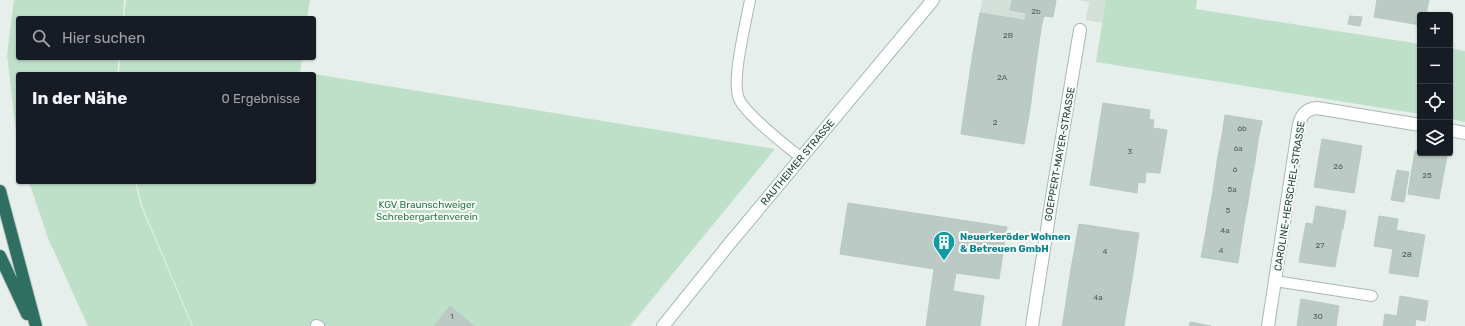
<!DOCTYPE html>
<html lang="de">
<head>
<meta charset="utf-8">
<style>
  :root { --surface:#171b24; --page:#242831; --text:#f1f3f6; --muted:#9ea1a6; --line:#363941 }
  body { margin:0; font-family:Rubik,sans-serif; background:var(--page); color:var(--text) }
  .controls { position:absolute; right:12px; top:12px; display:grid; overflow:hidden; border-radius:4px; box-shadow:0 1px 3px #0004 }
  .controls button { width:36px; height:36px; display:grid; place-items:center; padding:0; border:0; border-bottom:1px solid var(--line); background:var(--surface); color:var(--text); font:20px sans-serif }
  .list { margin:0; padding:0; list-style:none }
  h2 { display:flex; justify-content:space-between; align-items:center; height:52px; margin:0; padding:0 16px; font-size:17px }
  h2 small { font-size:13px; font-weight:400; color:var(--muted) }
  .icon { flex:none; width:22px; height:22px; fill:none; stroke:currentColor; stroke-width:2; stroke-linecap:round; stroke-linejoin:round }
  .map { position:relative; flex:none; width:1465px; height:326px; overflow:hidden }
  .search { position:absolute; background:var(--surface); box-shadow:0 1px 3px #0004; left:16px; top:16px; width:300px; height:44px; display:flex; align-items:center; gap:10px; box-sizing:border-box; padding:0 14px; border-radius:4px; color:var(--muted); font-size:15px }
  .panel { position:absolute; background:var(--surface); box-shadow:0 1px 3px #0004; left:16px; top:72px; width:300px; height:112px; border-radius:4px }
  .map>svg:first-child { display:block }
  .built { fill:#d4dfda }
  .green { fill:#bfe0c8 }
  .building { fill:#bbcac4; stroke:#b8c9c2 }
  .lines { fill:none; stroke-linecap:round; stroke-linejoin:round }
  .lane-casing { stroke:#a8b8b2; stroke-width:12 }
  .street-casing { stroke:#a8b8b2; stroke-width:14 }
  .secondary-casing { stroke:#a4bbb3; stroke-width:14 }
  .highway-casing { stroke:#c2cac8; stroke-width:14 }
  .lane { stroke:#fff; stroke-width:10 }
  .street { stroke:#fff; stroke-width:12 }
  .secondary { stroke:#fff; stroke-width:12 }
  .highway { stroke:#2f6f62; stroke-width:12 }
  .labels { text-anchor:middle; stroke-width:4; stroke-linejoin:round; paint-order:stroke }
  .number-label { font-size:8px; fill:#4a645c }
  .street-label { font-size:10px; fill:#24423a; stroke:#f7fbf9 }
  .park-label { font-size:10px; fill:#2d7a4b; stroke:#f7fbf9 }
  .culture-label { font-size:10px; font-weight:bold; fill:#0d838f; stroke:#f7fbf9; text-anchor:start }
</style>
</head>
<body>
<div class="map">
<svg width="1465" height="326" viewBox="0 0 1465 326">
  <rect width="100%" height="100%" fill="#e6efeb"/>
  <path class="built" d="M982 0H1056L1053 17 1044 16 1042 23 980 13Z
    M1077 0H1106L1103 23 1086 20 1089 2Z"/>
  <path class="green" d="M14 0H124L123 18H18V58H119L117 74H18V150L7 54Z
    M126 0H310L307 18H124Z
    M1106 0H1197L1196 9 1420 44V114L1096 62Z
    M1450 48 1465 51V122L1450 119Z
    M120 58H302L300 72 313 74H119Z
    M314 74 775 149 630 326H193L143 208 136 182H314Z
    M29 182H135L141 206 192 326H88L48 238Z"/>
  <path class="building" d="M1012 0H1056L1053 17 1044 16 1042 23 1025 20 1026 13 1010 10Z
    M1377 0H1429L1426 15H1420V25L1374 17Z
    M980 13 1042 23 1037 56 974 46Z
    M1350 16 1362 17 1360 26 1348 24Z
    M974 46 1037 56 1030 109 966 99Z
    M966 99 1030 109 1024 144 961 134Z
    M1103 103 1150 110 1149 119 1154 120 1153 128 1167 130 1160 173 1146 172 1145 183 1138 182 1137 193 1090 185Z
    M1225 115 1262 121 1258 141 1222 135Z
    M1222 135 1258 141 1255 162 1218 156Z
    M1322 139 1362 146 1354 193 1314 187Z
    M1415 151 1420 152V153L1447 156 1439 199 1408 194Z
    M1218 156 1255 162 1251 182 1215 176Z
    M1397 170 1409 172 1404 202 1391 200Z
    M1215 176 1251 182 1248 202 1212 197Z
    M1212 197 1248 202 1244 223 1208 217Z
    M848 203 1007 227 999 279 956 273 953 291 984 296 980 326H926L934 269 840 254Z
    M1316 206 1346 211 1343 229 1313 224Z
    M1379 216 1398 219 1393 249 1374 246Z
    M1208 217 1244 223 1241 243 1205 237Z
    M1306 223 1342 229 1335 267 1299 262Z
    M1079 224 1139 233 1132 279 1071 269Z
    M1396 230 1425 235 1418 277 1389 273Z
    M1205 237 1241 243 1238 263 1201 257Z
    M1071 269 1132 279 1124 325 1064 315Z
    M1400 296 1428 301 1425 321 1397 316Z
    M1301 299 1339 306 1336 326H1297Z
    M450 306 474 326H434Z
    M1385 314 1416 319 1415 326H1383Z
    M1064 315 1124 325V326H1062Z
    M1190 322 1211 326H1189Z"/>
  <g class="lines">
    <g class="lane-casing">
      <path id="lane" d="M750 0C746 22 731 81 739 99 746 115 787 146 801 158
        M1275 281 1372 296
        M316 325 319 326"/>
    </g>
    <g class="street-casing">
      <path id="street" d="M1450 130 1465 133
        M1032 326 1052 197 1080 30
        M1268 326 1299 124C1302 114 1306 109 1317 108L1420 125"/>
    </g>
    <g class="secondary-casing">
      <path id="secondary" d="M663 326 730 243 933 0"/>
    </g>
    <g class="highway-casing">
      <path id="highway" d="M0 191 36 326
        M0 256 27 314"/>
    </g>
    <use href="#lane" class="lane"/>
    <use href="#street" class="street"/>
    <use href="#secondary" class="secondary"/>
    <use href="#highway" class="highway"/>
  </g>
  <defs>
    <g id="building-pin" transform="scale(1.15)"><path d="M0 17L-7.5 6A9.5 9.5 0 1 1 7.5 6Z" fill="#0f9aa8" stroke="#f7fbf9"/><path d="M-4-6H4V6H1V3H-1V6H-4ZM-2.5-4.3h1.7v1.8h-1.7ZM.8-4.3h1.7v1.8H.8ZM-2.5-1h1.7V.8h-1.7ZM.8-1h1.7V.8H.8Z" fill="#fff"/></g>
  </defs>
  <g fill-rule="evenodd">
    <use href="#building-pin" x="944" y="242"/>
  </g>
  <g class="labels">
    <g class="number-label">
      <text x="1036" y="14">2b</text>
      <text x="1008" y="38">2B</text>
      <text x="1002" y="80">2A</text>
      <text x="995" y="125">2</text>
      <text x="1242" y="131">6b</text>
      <text x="1238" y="151">6a</text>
      <text x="1130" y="154">3</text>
      <text x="1338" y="169">26</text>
      <text x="1235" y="172">6</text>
      <text x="1427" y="178">25</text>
      <text x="1232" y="192">5a</text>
      <text x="1228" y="213">5</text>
      <text x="1225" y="233">4a</text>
      <text x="1320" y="248">27</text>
      <text x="1221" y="253">4</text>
      <text x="1105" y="254">4</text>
      <text x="1407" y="257">28</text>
      <text x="1098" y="300">4a</text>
      <text x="452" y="319">1</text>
      <text x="1318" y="319">30</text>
    </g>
    <g class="street-label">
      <text transform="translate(1059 154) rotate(-80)" y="4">GOEPPERT-MAYER-STRASSE</text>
      <text transform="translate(797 162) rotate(-50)" y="4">RAUTHEIMER STRASSE</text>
      <text transform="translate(1289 196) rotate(-81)" y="4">CAROLINE-HERSCHEL-STRASSE</text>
    </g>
    <g class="park-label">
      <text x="427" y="208">KGV Braunschweiger<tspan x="427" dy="12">Schrebergartenverein</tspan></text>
    </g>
    <g class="culture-label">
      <text x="960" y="240">Neuerkeröder Wohnen<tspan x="960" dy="12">&amp; Betreuen GmbH</tspan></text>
    </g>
  </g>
</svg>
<div class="controls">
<button>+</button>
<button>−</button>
<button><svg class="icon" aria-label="locate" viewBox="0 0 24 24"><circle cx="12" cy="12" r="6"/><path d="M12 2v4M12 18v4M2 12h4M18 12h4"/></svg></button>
<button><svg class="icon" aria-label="layers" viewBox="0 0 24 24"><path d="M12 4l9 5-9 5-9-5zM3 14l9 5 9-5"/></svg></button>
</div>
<div class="search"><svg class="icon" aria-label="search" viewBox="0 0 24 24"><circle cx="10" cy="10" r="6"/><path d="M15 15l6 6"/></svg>Hier suchen</div>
<section class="panel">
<h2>In der Nähe<small>0 Ergebnisse</small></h2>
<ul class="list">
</ul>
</section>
</div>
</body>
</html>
